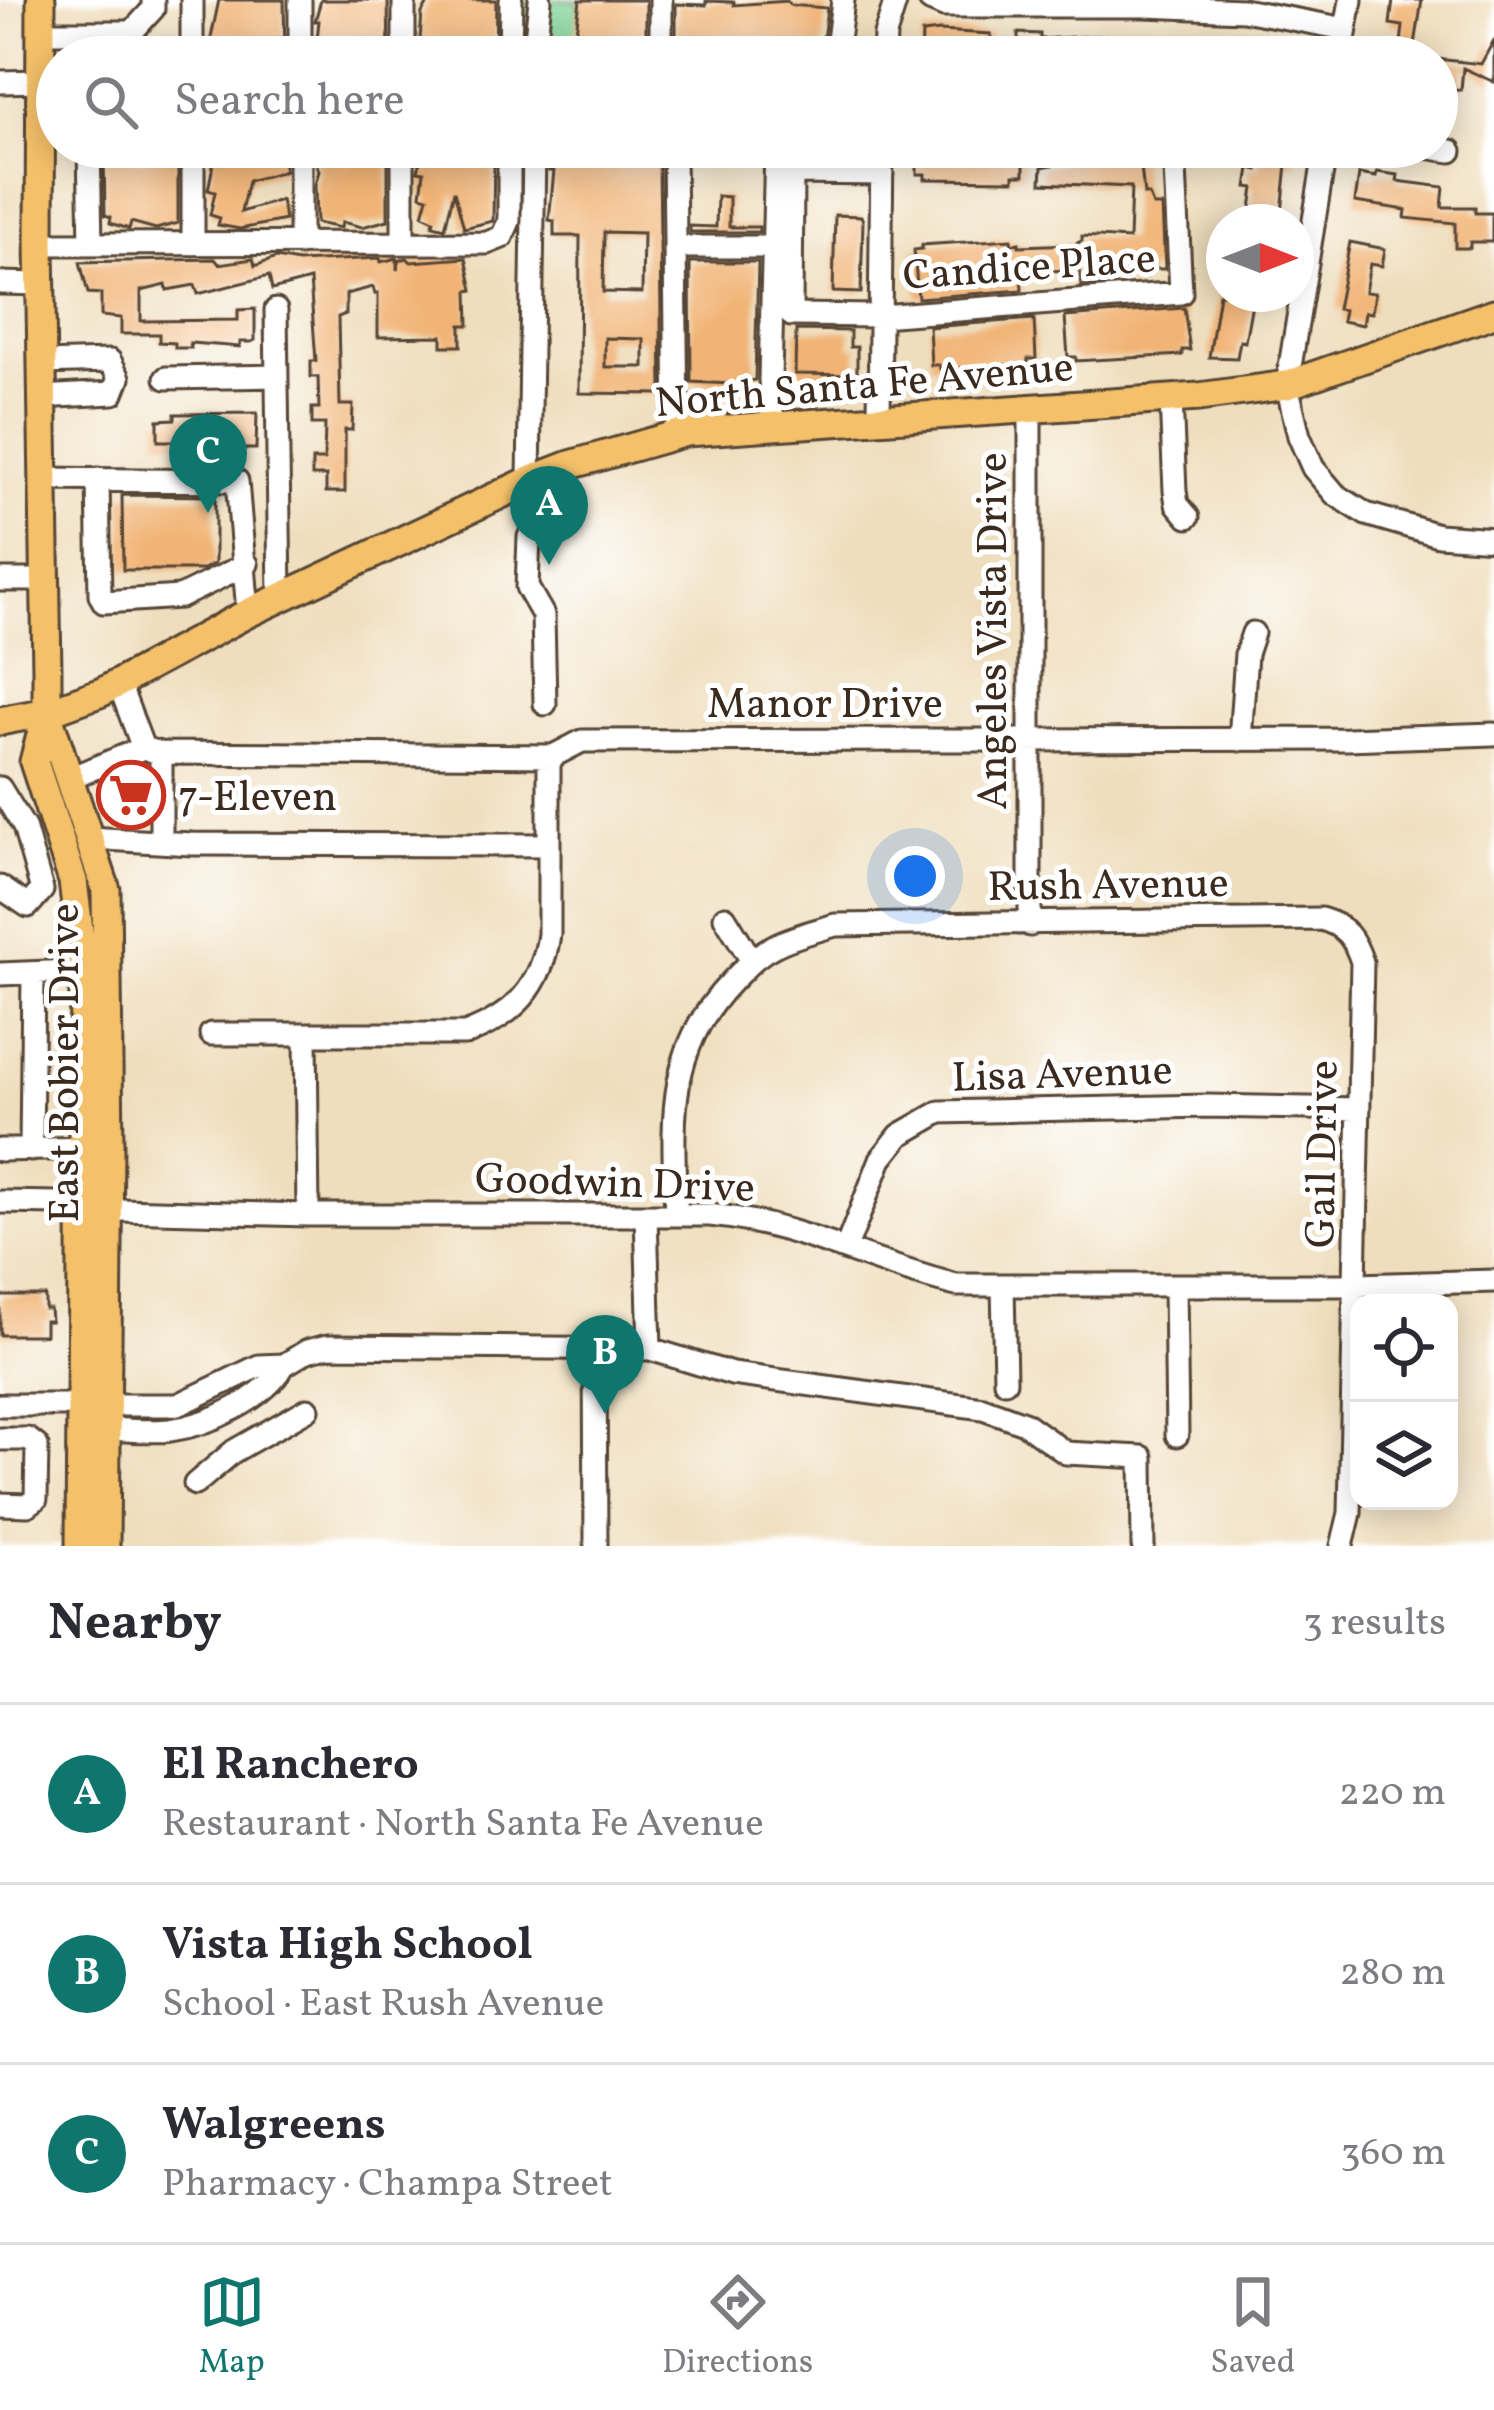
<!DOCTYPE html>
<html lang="en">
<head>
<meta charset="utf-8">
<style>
  :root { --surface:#fff; --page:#f7f7f7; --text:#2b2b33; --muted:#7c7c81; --line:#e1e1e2; --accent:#0f766e }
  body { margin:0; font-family:Vollkorn,serif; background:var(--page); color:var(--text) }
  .controls { position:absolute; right:36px; bottom:36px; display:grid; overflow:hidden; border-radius:24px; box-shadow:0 6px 30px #0003 }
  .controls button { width:108px; height:108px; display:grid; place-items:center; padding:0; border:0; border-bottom:3px solid var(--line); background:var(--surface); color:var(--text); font:60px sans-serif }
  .compass { position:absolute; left:1206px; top:204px; width:108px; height:108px; border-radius:50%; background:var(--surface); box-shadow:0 6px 30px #0003; rotate:90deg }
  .you { position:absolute; left:915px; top:876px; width:42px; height:42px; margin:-30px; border:9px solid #fff; border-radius:50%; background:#1a73e8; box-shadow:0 0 0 18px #1a73e833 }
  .badge { display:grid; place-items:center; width:78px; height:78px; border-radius:50%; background:var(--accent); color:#fff; font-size:39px; font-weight:700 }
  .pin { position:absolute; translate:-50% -99px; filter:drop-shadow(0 3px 6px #0008) }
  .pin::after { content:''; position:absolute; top:63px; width:42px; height:36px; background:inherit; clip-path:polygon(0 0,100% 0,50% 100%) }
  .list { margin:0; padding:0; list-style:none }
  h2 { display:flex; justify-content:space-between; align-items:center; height:156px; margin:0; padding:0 48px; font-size:51px }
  h2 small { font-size:39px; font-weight:400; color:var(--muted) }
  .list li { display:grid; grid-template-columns:78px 1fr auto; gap:36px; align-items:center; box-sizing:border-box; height:180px; padding:0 48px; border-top:3px solid var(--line) }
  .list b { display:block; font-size:45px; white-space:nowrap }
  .list p { margin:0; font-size:39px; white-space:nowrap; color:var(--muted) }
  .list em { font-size:39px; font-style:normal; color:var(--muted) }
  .icon { flex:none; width:66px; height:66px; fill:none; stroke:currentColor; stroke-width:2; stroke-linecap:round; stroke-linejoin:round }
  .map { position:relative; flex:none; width:1494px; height:1546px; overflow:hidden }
  .search { position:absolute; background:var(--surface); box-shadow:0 6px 30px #0003; left:36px; right:36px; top:36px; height:132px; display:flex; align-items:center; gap:30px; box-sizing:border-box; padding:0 42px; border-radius:66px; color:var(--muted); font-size:45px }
  .sheet { height:696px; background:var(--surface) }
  nav { display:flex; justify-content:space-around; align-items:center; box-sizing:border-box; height:168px; border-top:3px solid var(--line); background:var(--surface); font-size:33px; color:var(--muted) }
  nav a { display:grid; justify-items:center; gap:6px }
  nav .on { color:var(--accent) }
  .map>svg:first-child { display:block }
  .green { fill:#7cd093; stroke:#5c7d58; stroke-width:3 }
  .building { fill:#f1b476; fill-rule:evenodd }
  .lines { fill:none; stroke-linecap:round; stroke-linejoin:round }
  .minor-casing { stroke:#564536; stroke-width:27 }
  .major-casing { stroke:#564536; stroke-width:33 }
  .minor { stroke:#fff; stroke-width:21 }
  .major { stroke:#f4c16a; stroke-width:27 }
  .labels { text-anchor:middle; stroke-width:10; stroke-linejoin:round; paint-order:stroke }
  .street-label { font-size:42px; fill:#3b2a1e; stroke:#fff }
  .poi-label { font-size:42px; fill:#3b2a1e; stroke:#fff; text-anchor:start }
</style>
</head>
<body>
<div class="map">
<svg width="1494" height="1546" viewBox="0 0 1494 1546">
  <rect width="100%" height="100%" fill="#fff"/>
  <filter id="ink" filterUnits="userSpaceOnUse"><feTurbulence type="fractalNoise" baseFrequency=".00833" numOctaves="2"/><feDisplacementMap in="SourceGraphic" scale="24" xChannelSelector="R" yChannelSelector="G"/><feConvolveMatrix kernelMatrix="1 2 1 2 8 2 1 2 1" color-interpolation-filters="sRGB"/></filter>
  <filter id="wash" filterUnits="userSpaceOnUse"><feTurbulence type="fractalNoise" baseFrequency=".004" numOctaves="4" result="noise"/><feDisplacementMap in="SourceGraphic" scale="48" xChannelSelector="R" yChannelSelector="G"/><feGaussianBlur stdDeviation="2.7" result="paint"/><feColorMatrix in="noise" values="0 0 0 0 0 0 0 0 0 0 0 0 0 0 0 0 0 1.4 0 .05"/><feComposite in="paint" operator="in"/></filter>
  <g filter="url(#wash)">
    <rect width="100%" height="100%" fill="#efdebd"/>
    <path class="green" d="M527 0H578V57H527Z"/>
    <g id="blocks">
      <path class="building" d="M219 0H284L285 57H207Z
        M321 0H388L389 57H315L319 21H315Z
        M430 0H496L495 57 419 54 422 13Z
        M580 0H646V57H637V48L614 47V52L586 51V47H579L576 32Z
        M1393 0H1422L1415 45 1401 43 1403 26 1390 24Z
        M706 1 734 2V5L787 1 790 5 827 8 822 48 762 51V47L733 46V50H706V46H680V57H676V4L706 5Z
        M939 31 991 34V42L1018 43V33L1040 34V39L1107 35V41H1137V36H1159L1246 46 1247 40 1309 50V57H921L922 33Z
        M1494 40V82L1463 68 1461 90 1437 91V59L1481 64Z
        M104 147H119L117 154 142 160 157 156 155 147H178V223L156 229 131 222 129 229 110 223 111 217 105 215Z
        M208 147H280L285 171 248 181 241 212 281 200 285 220 240 229 218 225 220 218 210 215 215 192 208 190 214 161 208 160Z
        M319 147H388V220L362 227 342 222 341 228 316 223 315 185 319 171 315 160Z
        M424 147H494L493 221 464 228 454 191 445 228 433 225 434 220 423 215 428 197 421 195 424 172 418 171Z
        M554 147H570V162L659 163 662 394 579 393 580 236H554V221L549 220 554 171H549V150ZM604 232 643 233 642 293 603 292ZM605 338 644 339V367H605Z
        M1014 147 1022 149 1024 160V175H1014V180L925 179V174H917V148Z
        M1063 147H1139L1144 195H1149L1153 206H1162L1165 269H1152L1147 277 1109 276V283L1081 286 1080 269 1021 273 1022 290 918 298 914 250 922 249V245L1011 239 1012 244 1019 243V246L1075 244 1082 241V236L1129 239 1131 187 1041 183 1042 167 1062 163Z
        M1262 147H1297L1294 165 1287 164 1281 222H1249L1254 188 1247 187 1250 168 1258 170Z
        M1377 172 1398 175 1397 181 1444 187 1442 207H1475V213H1492V242H1470V248H1455V223L1405 218 1406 210 1355 202 1359 174 1376 177Z
        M717 196 729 197V227H759V232H690V226L716 227Z
        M835 215 861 216 863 221 861 293 833 292Z
        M1350 242 1385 249 1382 266 1370 264 1365 292 1375 293 1372 313 1365 312 1363 325 1342 321 1344 310 1337 309Z
        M276 258 298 262 380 258 381 262 397 258V270L400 260 407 258 411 262 466 258 473 290 468 291 469 325H461V346H442V336L378 337V293L375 294 373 287 346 294V314L338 317 340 405H353L352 430H345V492H326V476H312V460H324L325 424H312V408H319L318 377H311V361H316L310 280 272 290 269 276 198 294 195 285 167 290 166 285 141 291V321L238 320V310L255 309V340L251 342H240V347L190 343 191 348H175V343L159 342V334H121V318L101 316V294L88 293 80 262 215 259 219 264 253 259 255 266Z
        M690 262H758L755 380 732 384 691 382Z
        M1219 294H1273L1271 306 1252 303 1245 342 1240 341 1237 358 1209 357Z
        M1184 308 1190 350H1182V355L1076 361V357H1068L1065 317Z
        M1034 319 1036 359H1028V364L940 369 939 365H931L929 327Z
        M796 330 850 331V347H857V375L795 374Z
        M257 413 256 449H223V441H158V420L175 419V414Z
        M122 495 215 496V563L202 570H123Z
        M146 782V810L112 816 107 789Z
        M0 1296H45V1309H50L51 1321H45V1335H0Z"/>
    </g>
  </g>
  <g filter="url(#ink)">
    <use href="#blocks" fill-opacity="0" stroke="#564536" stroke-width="3"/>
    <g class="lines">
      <g class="minor-casing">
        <path id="minor" d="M192 0V57
          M300 0V57
          M661 0V57
          M930 0 944 6H1145L1243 10 1346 29
          M41 32H132L153 9V0
          M89 57 90 32
          M404 57V0
          M510 57 511 0
          M534 57 540 0
          M836 57 843 0
          M884 57 885 35 896 0
          M1341 57 1351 0
          M0 82 40 81
          M89 147 91 244
          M193 147V244
          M300 147V244
          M534 147 529 481 536 526 529 537 527 587 543 615 545 704
          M674 147 677 434
          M1326 147 1287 385 1299 436 1313 468 1335 494 1366 514 1438 535 1494 539
          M1425 147 1451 151
          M882 174 792 173 791 315 880 316 1181 293 1174 147
          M403 243V147
          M40 244 487 243 502 237 509 221V147
          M686 247H773
          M0 283 40 284
          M276 310 280 598
          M41 363 110 361 119 378 113 393 41 397
          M166 378 277 376
          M1171 399 1175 491 1177 504 1188 517
          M1030 408V925
          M879 418 882 147
          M773 425 770 379 776 147
          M42 479 237 481 248 613
          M98 479 100 595 104 602 180 597 247 564
          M0 580H44
          M1240 740 1246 654 1253 633
          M149 750 160 753 161 758V842
          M160 753 553 756 582 741 1346 739 1494 734
          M70 778 143 748 119 684
          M0 788 24 827 42 890 28 906 0 887
          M88 838 192 844 549 845
          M725 917 752 961
          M0 974 95 970
          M211 1034H465C514 1016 542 987 549 934V764L553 756
          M306 1036 308 1215
          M0 1150 95 1148
          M31 1150 33 974
          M0 1202 58 1203 82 1209 308 1215H710C801 1224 869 1264 956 1285H1356L1494 1281
          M646 1215 650 1349
          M676 1215C673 1125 664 1051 732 981 745 968 757 954 774 946 793 936 816 931 835 925L1321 919C1346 926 1354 938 1362 962L1350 1513 1342 1546
          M846 1248 881 1159 900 1135 940 1112 1207 1106 1359 1109
          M1003 1285 1005 1381
          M1175 1285 1177 1435
          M595 1347 596 1546
          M0 1405H178L259 1366 284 1365 307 1351 327 1346 650 1349 732 1374 983 1408 1024 1423 1066 1453 1142 1457 1143 1546
          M93 1429C118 1428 146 1433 170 1430 209 1425 265 1399 284 1365
          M0 1439H28L37 1446 36 1499 28 1505 0 1504
          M195 1484 234 1451 308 1409"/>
      </g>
      <g class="major-casing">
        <path id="major" d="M41 0 40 244 47 672V712L34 762 73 881 84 971 80 1546
          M47 712 106 890 109 1146 105 1546
          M0 721 47 712 102 692 248 613 529 481 570 465 686 432 1199 397 1287 385 1494 313"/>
      </g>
      <use href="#minor" class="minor"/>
      <use href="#major" class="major"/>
    </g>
  </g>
  <defs>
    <g id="supermarket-ring" transform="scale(3.45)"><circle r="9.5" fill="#fff" stroke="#c8321e" stroke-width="1.5"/><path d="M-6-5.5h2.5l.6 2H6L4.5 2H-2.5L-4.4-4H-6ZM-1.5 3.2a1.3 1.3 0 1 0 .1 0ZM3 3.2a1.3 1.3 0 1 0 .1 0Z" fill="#c8321e"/></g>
  </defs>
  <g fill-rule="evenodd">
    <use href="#supermarket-ring" x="131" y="795"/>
  </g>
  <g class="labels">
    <g class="street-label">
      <text transform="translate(1029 265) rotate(-4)" y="15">Candice Place</text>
      <text transform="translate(864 383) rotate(-5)" y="15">North Santa Fe Avenue</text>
      <text transform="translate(991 631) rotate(-90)" y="15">Angeles Vista Drive</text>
      <text x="825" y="717">Manor Drive</text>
      <text transform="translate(1108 883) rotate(-1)" y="15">Rush Avenue</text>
      <text transform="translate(63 1063) rotate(-90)" y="15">East Bobier Drive</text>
      <text transform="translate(1062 1072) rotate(-2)" y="15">Lisa Avenue</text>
      <text transform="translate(1320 1154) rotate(-89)" y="15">Gail Drive</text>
      <text transform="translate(615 1181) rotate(2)" y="15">Goodwin Drive</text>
    </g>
    <g class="poi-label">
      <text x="178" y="810">7-Eleven</text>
    </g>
  </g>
</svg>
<div class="controls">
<button><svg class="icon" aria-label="locate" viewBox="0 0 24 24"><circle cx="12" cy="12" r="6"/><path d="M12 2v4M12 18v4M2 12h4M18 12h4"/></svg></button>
<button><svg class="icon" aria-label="layers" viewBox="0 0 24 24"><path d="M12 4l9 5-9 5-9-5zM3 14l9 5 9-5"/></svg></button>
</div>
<svg class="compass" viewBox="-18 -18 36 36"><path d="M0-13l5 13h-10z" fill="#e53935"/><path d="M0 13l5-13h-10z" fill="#7c7c81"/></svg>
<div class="you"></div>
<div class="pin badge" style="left:549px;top:565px">A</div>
<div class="pin badge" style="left:605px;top:1414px">B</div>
<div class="pin badge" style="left:208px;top:513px">C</div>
<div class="search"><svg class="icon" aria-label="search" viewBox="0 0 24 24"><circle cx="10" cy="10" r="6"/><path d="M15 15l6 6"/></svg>Search here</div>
</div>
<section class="sheet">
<h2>Nearby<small>3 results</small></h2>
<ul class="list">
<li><span class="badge">A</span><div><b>El Ranchero</b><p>Restaurant · North Santa Fe Avenue</p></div><em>220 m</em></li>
<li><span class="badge">B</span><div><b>Vista High School</b><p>School · East Rush Avenue</p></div><em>280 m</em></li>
<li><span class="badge">C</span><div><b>Walgreens</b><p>Pharmacy · Champa Street</p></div><em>360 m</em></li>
</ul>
</section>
<nav>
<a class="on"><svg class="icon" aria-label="map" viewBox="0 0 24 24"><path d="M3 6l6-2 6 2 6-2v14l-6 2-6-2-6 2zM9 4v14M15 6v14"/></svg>Map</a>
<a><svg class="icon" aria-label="directions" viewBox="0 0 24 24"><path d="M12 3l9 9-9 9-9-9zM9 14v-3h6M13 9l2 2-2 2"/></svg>Directions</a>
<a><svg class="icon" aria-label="saved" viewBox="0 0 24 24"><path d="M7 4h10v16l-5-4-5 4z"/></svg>Saved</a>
</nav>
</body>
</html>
